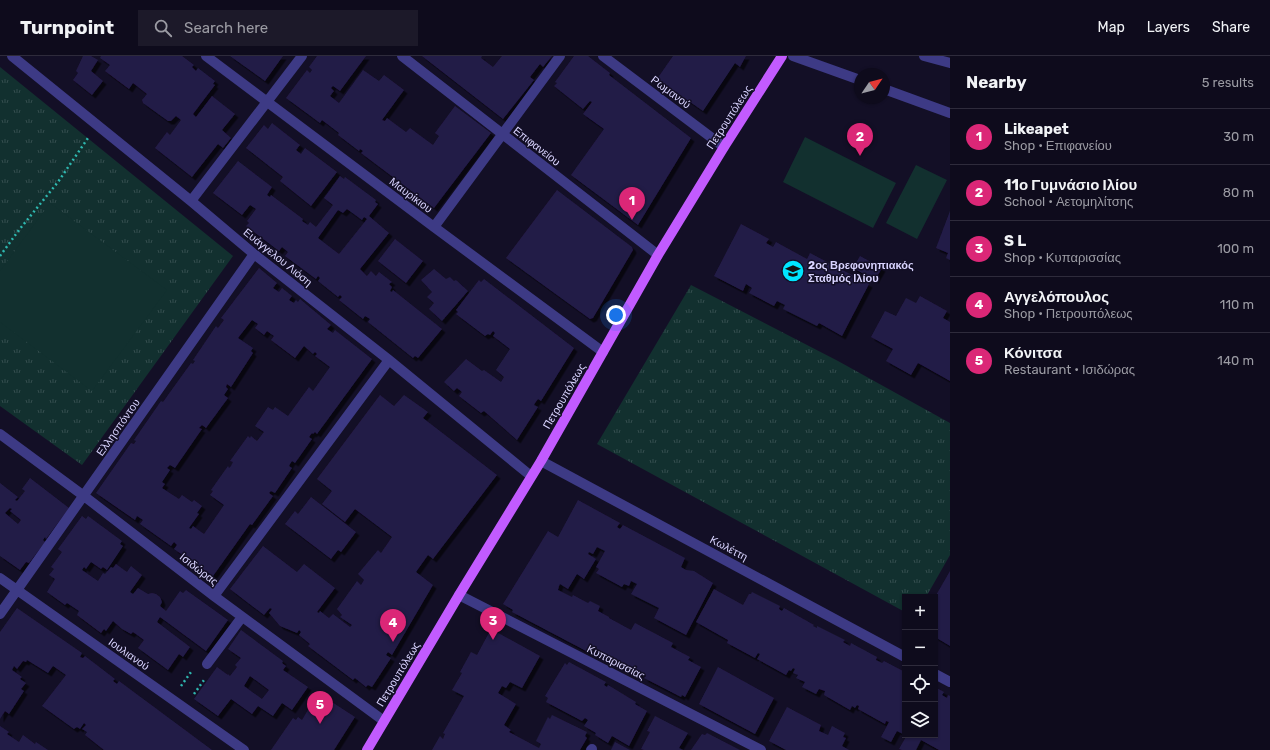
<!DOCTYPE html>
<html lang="en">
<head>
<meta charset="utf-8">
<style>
  :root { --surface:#0e0b1c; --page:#1c1929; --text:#f1f3f6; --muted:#9b9ba3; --line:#2e2b3b; --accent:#db2777 }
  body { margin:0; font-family:Rubik,sans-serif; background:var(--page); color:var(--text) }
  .controls { position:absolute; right:12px; bottom:12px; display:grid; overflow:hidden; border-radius:0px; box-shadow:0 1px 3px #0004 }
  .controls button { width:36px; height:36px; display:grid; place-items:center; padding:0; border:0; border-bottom:1px solid var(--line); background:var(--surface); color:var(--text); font:20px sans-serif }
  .compass { position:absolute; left:854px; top:12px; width:36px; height:36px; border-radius:50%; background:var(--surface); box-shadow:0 1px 3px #0004; rotate:55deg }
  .you { position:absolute; left:616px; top:259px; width:14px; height:14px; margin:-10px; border:3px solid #fff; border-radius:50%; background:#1a73e8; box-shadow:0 0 0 6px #1a73e833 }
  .badge { display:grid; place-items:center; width:26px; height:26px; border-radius:50%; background:var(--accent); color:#fff; font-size:13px; font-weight:700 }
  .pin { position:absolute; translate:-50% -33px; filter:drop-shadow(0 1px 2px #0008) }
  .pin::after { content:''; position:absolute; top:21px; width:14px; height:12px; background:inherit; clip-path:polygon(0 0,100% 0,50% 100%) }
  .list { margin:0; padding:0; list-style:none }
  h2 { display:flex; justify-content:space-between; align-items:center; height:52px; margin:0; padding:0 16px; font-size:17px }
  h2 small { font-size:13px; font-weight:400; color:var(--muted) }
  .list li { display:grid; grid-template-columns:26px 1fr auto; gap:12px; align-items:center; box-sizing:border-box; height:56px; padding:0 16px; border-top:1px solid var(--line) }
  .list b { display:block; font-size:15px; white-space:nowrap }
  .list p { margin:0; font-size:13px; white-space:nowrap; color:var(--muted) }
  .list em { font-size:13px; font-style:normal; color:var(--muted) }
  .icon { flex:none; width:22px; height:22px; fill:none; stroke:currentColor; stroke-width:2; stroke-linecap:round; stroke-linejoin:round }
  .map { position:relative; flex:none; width:950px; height:694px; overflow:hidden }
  header { display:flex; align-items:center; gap:24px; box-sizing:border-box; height:56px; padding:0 20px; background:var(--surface); border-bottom:1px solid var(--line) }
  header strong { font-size:19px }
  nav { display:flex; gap:22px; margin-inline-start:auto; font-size:14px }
  .search { width:280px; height:36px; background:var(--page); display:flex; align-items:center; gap:10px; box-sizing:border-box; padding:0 14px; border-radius:0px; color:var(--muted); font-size:15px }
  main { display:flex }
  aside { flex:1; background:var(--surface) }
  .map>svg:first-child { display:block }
  .park { fill:url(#park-tufts) }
  .pitch { fill:#12302f }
  .building { fill:#241b47; fill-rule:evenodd; filter:url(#shadow) }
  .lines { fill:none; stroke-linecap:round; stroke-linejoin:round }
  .path { stroke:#2fb8b0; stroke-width:2.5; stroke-dasharray:2 3; stroke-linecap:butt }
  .minor { stroke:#3d3a85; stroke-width:10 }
  .major { stroke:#c25bff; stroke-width:10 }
  .labels { text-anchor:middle; stroke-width:3; stroke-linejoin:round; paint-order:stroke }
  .street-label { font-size:11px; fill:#d9d4ff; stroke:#130f26 }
  .poi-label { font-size:11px; font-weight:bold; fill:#d9d4ff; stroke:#130f26; text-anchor:start }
</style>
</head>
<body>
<header>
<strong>Turnpoint</strong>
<div class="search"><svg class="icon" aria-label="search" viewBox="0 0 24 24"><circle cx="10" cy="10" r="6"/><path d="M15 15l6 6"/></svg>Search here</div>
<nav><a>Map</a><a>Layers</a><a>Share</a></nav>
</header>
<main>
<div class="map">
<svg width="950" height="694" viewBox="0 0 950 694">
  <defs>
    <pattern id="park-tufts" width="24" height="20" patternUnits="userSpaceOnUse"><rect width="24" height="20" fill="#12302f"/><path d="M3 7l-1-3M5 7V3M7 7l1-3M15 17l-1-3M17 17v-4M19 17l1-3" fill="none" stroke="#344d4e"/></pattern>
    <filter id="shadow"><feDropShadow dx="3.5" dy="3.5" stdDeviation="0" flood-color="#0009"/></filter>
  </defs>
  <rect width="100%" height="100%" fill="#130f26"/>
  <path class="park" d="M0 11 233 200 82 409 0 350Z
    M691 229 838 305 950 367V499L926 541H905V556L597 388Z"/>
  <path class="pitch" d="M805 81 896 127 873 172 783 126Z
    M916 109 947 124 917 183 886 167Z
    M50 147 167 234 92 335 0 266V215Z"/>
  <path class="building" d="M83 0H91L98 4 91 15 103 25 92 39 73 24 78 17 76 15Z
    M101 0H182L194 9 192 11 196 15 198 12 215 25 213 28 215 29 193 58 196 61 212 40 235 58 222 74 231 82 223 92 218 88 192 121 155 92 167 76 170 79 181 64 176 60 171 65H168L143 47 142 44 147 38 133 27 129 33 105 15 110 9 100 2Z
    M230 0H283L265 25Z
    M317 0H366L340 35 333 30 331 32 334 35 330 40 339 47 363 14 379 25 384 19 404 34 382 64 385 65 387 62 406 76 410 72 433 89 439 80 435 77 455 50 491 77 434 152 361 97 363 95 360 93 359 95 338 79 339 77 322 64 320 67 286 42 307 14 310 17 312 14 309 11Z
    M422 0H482L481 2 493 11 502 0H552L543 11 540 8 530 21 534 24 503 63Z
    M574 0H588L610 17 609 19 691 82 638 169 571 119 604 73 583 58 592 46 590 45 583 53 554 30 557 27 555 26Z
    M673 0H746L740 11 735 7 703 55 657 23Z
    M272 67 300 89 296 94 301 98 305 92 337 116 311 150 280 125 283 121 246 92 264 69 268 73Z
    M238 105 272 131 267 139 270 141 271 139 303 163 302 165 308 169 310 166 316 171 333 149 324 142 340 120 344 123 345 121 376 144 375 146 378 148 369 160 389 177 360 213 367 220 371 215 376 220 379 216 392 226 389 228 392 231 390 235 392 236 393 234 442 273 418 302 415 300 413 302 368 266 370 263 365 260 363 263 339 244 342 241 340 239 338 241 318 225 320 222 318 220 316 223 285 200 288 196 282 191 279 195 246 170 249 167 247 165 256 153 250 149 242 159 213 137ZM347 153 362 164 364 161 367 163 339 198 318 182 338 154 343 157Z
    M557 134 632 191 633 194 593 262 590 263 506 202Z
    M950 155V204L946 202 948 197 936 192Z
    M741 168 769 183 766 187 773 191 776 186 807 203 810 197 869 228 842 280 819 267 817 270 783 253 785 249 777 245 774 250 749 237 752 232 746 228 743 235 714 220Z
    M395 183 423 205 406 227 378 205Z
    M860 200 882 212 875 224 853 212Z
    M259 212 277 227 273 232 279 236 282 232 292 240 289 244 294 247 296 244 298 246 300 243 331 269 327 273 333 277 335 274 372 303 317 378 315 376 313 378 312 377 309 381 312 383 295 407 292 405 290 408 289 410 292 412 275 437 271 435 269 437 273 440 252 469 250 468 213 520 174 493 177 489 174 486 171 490 140 468 143 464 137 460 135 464 96 437 131 387 134 388 136 385 134 384 161 345 163 346 191 307 193 308 195 305 193 304 216 270 218 272 224 264 221 262ZM252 264 258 268 255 272 264 279 267 275 271 278 274 280 271 284 295 302 304 290 313 298 315 296 317 298 315 300 330 311 313 335 309 331 288 360 275 351 273 354 268 351 255 370 264 376 257 385 251 380 250 382 248 380 230 405 233 406 231 410 229 412 228 410 211 434 213 435 210 439 224 449 204 478 193 470 191 473 189 472 199 458 197 457 202 450 194 444 192 446 182 439 179 443 162 432 165 428 162 426 170 414 167 412 170 409 175 412 202 373 199 372 202 369 206 372 228 342 224 339 228 333 226 331 227 328 231 331 253 297 251 295 253 292 238 282Z
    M434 213 446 223 450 221 454 225 456 224 468 235 442 265 429 253 434 247 427 241 432 236 421 224Z
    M484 223 574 292 541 345 538 343 535 347 534 349 538 351 517 384 484 355 481 357 459 340 462 336 457 332 454 335 444 326 466 303 482 315 484 314 501 326 504 321 496 314 510 293 493 280 495 277 493 275 490 279 488 278 485 280 456 258 458 256 456 254 479 224 481 226Z
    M920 240 947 255 943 262 950 266V325L918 307 911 319 886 305 893 293 871 281 885 255 896 260 906 242 916 247Z
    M380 339 394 350 404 339 428 356 423 362 497 419 433 503 428 499 416 516 433 529 392 599 388 596 386 599 391 602 372 631 368 629 366 631 355 622 353 624 308 590 310 588 299 579 301 576 299 574 297 577 280 570 269 557 272 553 270 552 264 559 230 533 263 490 297 516 304 508 335 532 317 556 319 557 320 555 329 562 333 558 350 571 352 569 340 561 342 559 337 553 357 525 361 529 364 524 358 518 378 494 381 497 392 481 355 453 345 466 322 448 332 435 317 423Z
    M30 422 69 452 46 483 45 481 43 484 45 486 29 507 26 506 20 514 0 500V427L18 441 15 444 17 445 25 435 22 433ZM10 452 12 453 10 455 21 464 18 468 5 457Z
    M311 441 356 476 341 496 338 494 331 503 285 468 295 455 298 458Z
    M578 444 620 467 617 471 620 473 623 469 685 502 681 511 686 514 694 515 713 527 686 579 654 562 659 552 631 538 637 528 631 525 629 530 624 528 622 531 596 517 599 513 596 511 605 495 597 491 593 498 589 496 588 498 596 503 584 523 577 518 568 533 560 528 559 530 558 534 572 541 573 539 588 547 590 545 600 550 598 555 609 561V562L631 574 635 567 673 587 671 591 690 601 688 604 701 611 685 641 682 639 681 641 644 622 646 620 640 617 638 620 594 597 596 594 593 592 592 594 589 593 588 596 512 556 513 554 503 548 548 475 558 481Z
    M82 460 86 463 88 460 122 485 120 488 123 490 107 514 103 511 101 513 91 506 86 513 84 511 82 514 98 525 103 517 105 518 111 511 113 512 116 508 127 516 131 510 142 519 130 536 133 538 138 532 148 538 152 537 156 538 160 541 162 546 160 550 166 555 180 535 183 537 186 534 228 564 206 595 160 561 157 566 190 591 183 601 179 598 168 614 138 592 144 584 133 576 131 578 122 573 113 565 106 575 104 573 101 577 77 559 79 555 67 547 65 549 47 536 55 523 49 519 54 513 51 511 62 496 58 493Z
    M950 515V590L935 581V541Z
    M714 533 743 549 749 538H751L752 536 780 550 779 553 782 555 784 552 814 569 813 570 817 572V570L845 584 843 586 850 590 851 587 877 601 876 604 882 607 884 605 905 616V679L897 675 891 686 881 681 889 666 886 665 885 668 858 653 859 650 857 649 855 652 852 650 850 654 824 639 825 635 819 633 816 638 802 631 805 626 796 622 798 619 793 617 795 613 793 612 791 615 789 614 786 619 757 603 760 598 758 597 755 602 727 587 728 584 696 566Z
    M17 552 82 597 80 601 83 602 85 600 115 623 113 625 117 628 119 625 212 694H104L85 679 87 676 82 673 86 669 84 667 80 673 77 671 74 673 42 650 66 619 53 610 48 617 27 604 26 606 23 605 17 613 14 610 12 614 22 621 20 623 26 627 21 633 24 635 9 658 5 655 0 663V576Z
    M491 573 540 600 522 632 510 626 506 632 502 630 498 637 516 648 504 669 511 674 509 676 539 692 541 688 536 685 548 661 550 663 552 659 587 676 585 680 587 682 580 694H432L440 680 443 683 445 678 443 677 464 640 452 634 462 617 460 616 471 596 477 599Z
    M241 574 283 605 282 607 286 610 283 614 308 631 292 654 282 647 273 660 258 650 252 658 231 643 218 660 194 643 217 611 228 619V618L230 620 237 611 235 609 241 602 228 593ZM250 620 269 634 262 643 244 630Z
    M569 606 606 626 604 629 607 631 608 629 636 646 635 648 647 655 629 690 612 680 608 687 595 679 596 677 584 670 588 664 585 662 582 665 546 646 548 642 545 640 565 607 567 609Z
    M718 611 774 642 755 678 699 648Z
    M935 631 944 636 942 639 947 642 948 639 950 640V694H939L921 684 916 694H902L899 693 907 679H935Z
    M318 637 355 661 334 694H271L293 662 296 664 298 661 302 664Z
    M787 651 821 669 819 675 828 679 832 670 845 677 843 681 846 682 842 690 849 694H786L769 685Z
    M655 660 688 677 679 692 683 694H644L641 693 650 676 647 675Z
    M0 670 9 676 7 678 19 686 23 679 35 688 36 686 48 694H0Z
    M707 677 740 694H691L702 678 705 679Z
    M615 686 630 694H611Z"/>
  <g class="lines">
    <path class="path" d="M0 200 19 174 58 126 88 82
      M181 630 191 616
      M194 638 204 624"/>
    <path class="minor" d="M12 0 191 145 254 198 389 304 531 420
      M206 0 434 171 603 296
      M402 0 658 199
      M603 0 724 91
      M793 0 860 24
      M924 0 950 7
      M884 33 950 57
      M191 145 302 0
      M434 171 560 0
      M0 378 84 440 214 540 384 665
      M541 405 905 601
      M0 522 244 694
      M459 539 761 694
      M214 540 389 304
      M0 558 254 198
      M207 608 242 561
      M935 618 950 626
      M591 694 592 693"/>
    <path class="major" d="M367 694 459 539 541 405 658 199 724 91 782 0"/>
  </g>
  <defs>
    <g id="school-disc" transform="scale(1.15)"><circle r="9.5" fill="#00e5ff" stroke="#130f26"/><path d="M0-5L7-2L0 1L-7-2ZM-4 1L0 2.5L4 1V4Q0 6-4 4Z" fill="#111"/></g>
  </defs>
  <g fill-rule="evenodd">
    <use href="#school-disc" x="793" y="215"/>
  </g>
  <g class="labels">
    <g class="street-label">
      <text transform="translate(671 36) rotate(37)" y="4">Ρωμανού</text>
      <text transform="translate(729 61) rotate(-57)" y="4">Πετρουπόλεως</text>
      <text transform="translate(537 90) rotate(38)" y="4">Επιφανείου</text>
      <text transform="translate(411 139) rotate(37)" y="4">Μαυρίκιου</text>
      <text transform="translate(278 201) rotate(39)" y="4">Ευάγγελου Λιόση</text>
      <text transform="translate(564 340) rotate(-60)" y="4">Πετρουπόλεως</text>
      <text transform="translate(118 371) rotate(-55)" y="4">Ελλησπόντου</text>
      <text transform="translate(729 492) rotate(28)" y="4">Κωλέττη</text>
      <text transform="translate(199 513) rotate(38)" y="4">Ισιδώρας</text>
      <text transform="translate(129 598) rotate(35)" y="4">Ιουλιανού</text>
      <text transform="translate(616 606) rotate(27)" y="4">Κυπαρισσίας</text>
      <text transform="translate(398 618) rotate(-59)" y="4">Πετρουπόλεως</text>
    </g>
    <g class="poi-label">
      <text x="808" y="213">2ος Βρεφονηπιακός<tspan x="808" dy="13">Σταθμός Ιλίου</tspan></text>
    </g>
  </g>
</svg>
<div class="controls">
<button>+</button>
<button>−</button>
<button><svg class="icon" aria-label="locate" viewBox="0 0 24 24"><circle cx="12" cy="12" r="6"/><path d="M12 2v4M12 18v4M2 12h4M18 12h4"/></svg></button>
<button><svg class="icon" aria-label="layers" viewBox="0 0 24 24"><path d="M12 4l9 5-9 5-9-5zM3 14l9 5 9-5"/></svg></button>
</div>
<svg class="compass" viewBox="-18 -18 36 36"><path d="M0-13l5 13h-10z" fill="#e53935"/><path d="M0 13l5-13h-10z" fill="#9b9ba3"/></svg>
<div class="you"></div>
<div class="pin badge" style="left:632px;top:164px">1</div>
<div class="pin badge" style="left:860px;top:100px">2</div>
<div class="pin badge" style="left:493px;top:584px">3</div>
<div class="pin badge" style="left:393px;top:586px">4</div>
<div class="pin badge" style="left:320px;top:668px">5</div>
</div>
<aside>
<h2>Nearby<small>5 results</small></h2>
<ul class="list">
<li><span class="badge">1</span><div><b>Likeapet</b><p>Shop · Επιφανείου</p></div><em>30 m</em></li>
<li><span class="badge">2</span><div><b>11ο Γυμνάσιο Ιλίου</b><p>School · Αετομηλίτσης</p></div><em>80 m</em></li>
<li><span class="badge">3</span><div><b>S L</b><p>Shop · Κυπαρισσίας</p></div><em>100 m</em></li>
<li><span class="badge">4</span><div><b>Αγγελόπουλος</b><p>Shop · Πετρουπόλεως</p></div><em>110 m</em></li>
<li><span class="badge">5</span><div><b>Κόνιτσα</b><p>Restaurant · Ισιδώρας</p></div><em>140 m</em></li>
</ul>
</aside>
</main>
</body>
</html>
